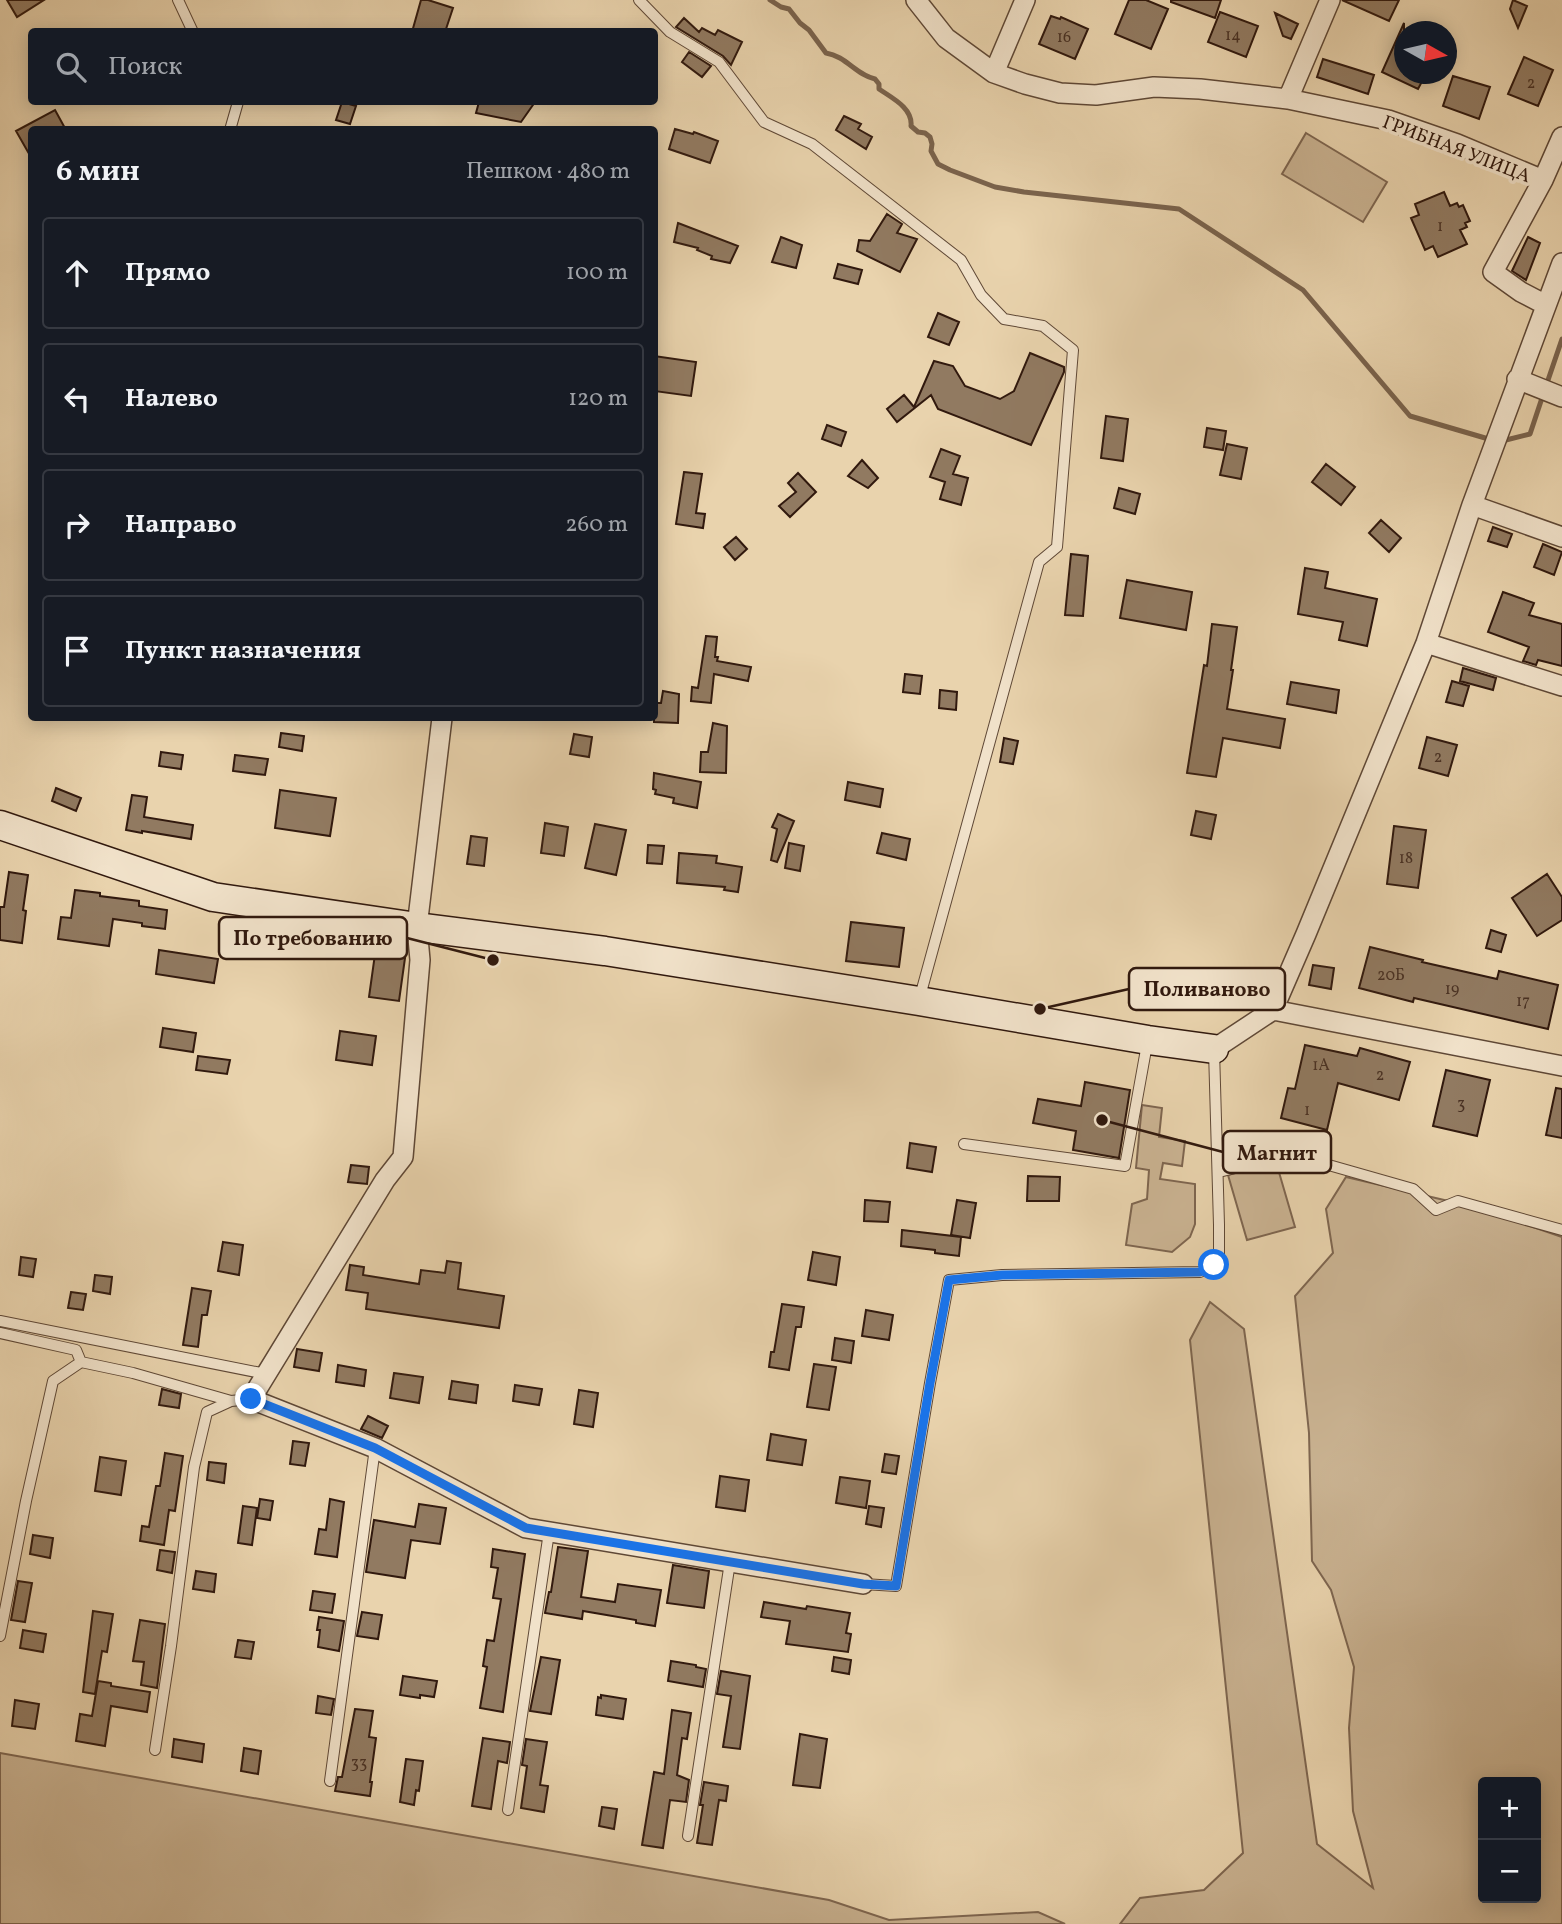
<!DOCTYPE html>
<html lang="ru">
<head>
<meta charset="utf-8">
<style>
  :root { --surface:#171b24; --page:#20242c; --text:#f1f3f6; --muted:#9ea1a6; --line:#363941 }
  body { margin:0; font-family:Vollkorn,serif; background:var(--page); color:var(--text) }
  .controls { position:absolute; right:21px; bottom:21px; display:grid; overflow:hidden; border-radius:7px; box-shadow:0 4px 18px #0003 }
  .controls button { width:63px; height:63px; display:grid; place-items:center; padding:0; border:0; border-bottom:2px solid var(--line); background:var(--surface); color:var(--text); font:35px sans-serif }
  .compass { position:absolute; left:1394px; top:21px; width:63px; height:63px; border-radius:50%; background:var(--surface); box-shadow:0 4px 18px #0003; rotate:98deg }
  .stop { position:absolute; width:21px; height:21px; margin:-16px; border:5px solid #1a73e8; border-radius:50%; background:#fff }
  .stop.end { background:#1a73e8; border-color:#fff; box-shadow:0 2px 7px #0008 }
  .list { margin:0; padding:0; list-style:none }
  h2 { display:flex; justify-content:space-between; align-items:center; height:91px; margin:0; padding:0 28px; font-size:30px }
  h2 small { font-size:23px; font-weight:400; color:var(--muted) }
  .list li { display:grid; grid-template-columns:46px 1fr auto; gap:21px; align-items:center; box-sizing:border-box; height:112px; margin:0 14px 14px; padding:0 14px; border:2px solid var(--line); border-radius:7px }
  .list b { display:block; font-size:26px; white-space:nowrap }
  .list em { font-size:23px; font-style:normal; color:var(--muted) }
  .icon { flex:none; width:38px; height:38px; fill:none; stroke:currentColor; stroke-width:2; stroke-linecap:round; stroke-linejoin:round }
  .map { position:relative; flex:none; width:1562px; height:1924px; overflow:hidden }
  .search { position:absolute; background:var(--surface); box-shadow:0 4px 18px #0003; left:28px; top:28px; width:630px; height:77px; display:flex; align-items:center; gap:18px; box-sizing:border-box; padding:0 24px; border-radius:7px; color:var(--muted); font-size:26px }
  .panel { position:absolute; background:var(--surface); box-shadow:0 4px 18px #0003; left:28px; top:126px; width:630px; height:595px; border-radius:7px }
  .map>svg:first-child { display:block }
  .green { fill:#cab392; stroke:#7e6650; stroke-width:2; fill-rule:evenodd }
  .lines { fill:none; stroke-linecap:round; stroke-linejoin:round }
  .stream { stroke:#7a634d; stroke-width:5 }
  .building { fill:#917a61; stroke:#31190e; stroke-width:2 }
  .lane-casing { stroke:#5f4836; stroke-width:12 }
  .street-casing { stroke:#5f4836; stroke-width:22 }
  .secondary-casing { stroke:#31190e; stroke-width:31 }
  .lane { stroke:#f1e2ca; stroke-width:10 }
  .street { stroke:#f1e2ca; stroke-width:19 }
  .secondary { stroke:#f1e2ca; stroke-width:28 }
  .route { stroke:#1a73e8; stroke-width:9 }
  .labels { text-anchor:middle; stroke-width:7; stroke-linejoin:round; paint-order:stroke }
  .number-label { font-size:16px; fill:#493123 }
  .street-label { font-size:19px; fill:#31190e; stroke:#f1e2ca }
  .leader { fill:none; stroke:#31190e; stroke-width:2.5 }
  .callout-dot { fill:#31190e; stroke:#f1e2ca; stroke-width:2.5 }
  .callout { fill:#f1e2ca; stroke:#31190e; stroke-width:2.5 }
  .callout-label { font-size:21px; text-anchor:middle; font-weight:bold; fill:#31190e }
</style>
</head>
<body>
<div class="map">
<svg width="1562" height="1924" viewBox="0 0 1562 1924">
  <rect width="100%" height="100%" fill="#e9d3ad"/>
  <filter id="stains"><feTurbulence type="fractalNoise" baseFrequency=".00286" numOctaves="4"/><feColorMatrix values="0 0 0 0 .2 0 0 0 0 .09 0 0 0 0 .02 0 0 0 .5 -.17"/></filter>
  <radialGradient id="worn" r=".72"><stop offset=".6" stop-color="#630" stop-opacity="0"/><stop offset="1" stop-color="#630" stop-opacity=".3"/></radialGradient>
  <path class="green" d="M1306 133 1387 182 1363 222 1282 174Z
    M1142 1105 1162 1108 1159 1137 1185 1141 1182 1166 1163 1163 1160 1179 1195 1184V1224L1190 1237 1172 1252 1126 1245 1132 1204 1147 1199 1149 1170 1136 1168Z
    M1276 1162 1295 1227 1247 1240 1228 1175Z
    M1346 1177 1474 1207 1562 1237V1924H1120L1140 1898 1204 1890 1243 1853 1190 1340 1210 1302 1244 1329 1317 1844 1373 1888 1353 1811 1349 1728 1354 1667 1331 1590 1312 1561 1309 1433 1295 1296 1333 1253 1326 1209ZM1483 1782H1536V1898H1483Z
    M0 1753 829 1900 889 1920 1038 1912 1065 1924H0Z"/>
  <g class="lines">
    <path class="stream" d="M770 0 781 7 789 9 800 23 809 30 826 53C846 56 856 75 875 79L879 84V89C892 98 913 108 911 126L918 132 925 133 930 137 932 144 931 151 938 164 950 170 995 187 1024 192 1179 209 1303 290 1410 416 1492 440
      M1546 386 1562 339
      M1502 441 1530 434 1543 395"/>
  </g>
  <path class="building" d="M7 0H44L17 17Z
    M421 0H428L453 8 445 32H412Z
    M1129 0H1146L1168 9 1151 49 1115 34Z
    M1171 0H1221L1215 18 1171 2Z
    M1342 0H1399L1389 21Z
    M1513 0 1527 6 1518 28 1510 9Z
    M1220 12 1258 26 1246 57 1208 42Z
    M1275 13 1298 24 1291 39 1283 36Z
    M1051 16 1060 19 1061 17 1088 29 1075 59 1039 44Z
    M684 18 699 32 702 28 715 35 718 30 742 42 731 65 723 56 676 27Z
    M1404 23V74H1426L1418 89 1382 72Z
    M689 52 711 66 702 77 682 62Z
    M1524 57 1553 70 1538 106 1508 94Z
    M1323 59 1374 75 1368 94 1317 77Z
    M1453 76 1490 87 1479 119 1443 106Z
    M342 102 356 106 350 124 336 120Z
    M479 102H535L521 122 476 113Z
    M55 110 66 130H32V159L16 131Z
    M844 116 861 124 858 129 872 137 866 149 836 130Z
    M675 129 693 134 694 132 718 141 710 163 669 149Z
    M1444 192 1450 206 1457 203 1459 207 1463 205 1470 221 1465 223 1467 227 1460 230 1467 244 1438 257 1433 246 1425 250 1411 218 1419 215 1415 204Z
    M887 214 902 224 897 233 917 239 900 272 857 251 859 240 870 241Z
    M678 223 738 246 730 263 711 259 712 256 697 250 698 248 674 242Z
    M781 237 802 245 796 268 772 262Z
    M1528 237 1540 243 1526 280 1512 271Z
    M838 264 862 270 858 284 834 278Z
    M938 313 959 322 949 345 928 337Z
    M1030 353 1064 367V372L1031 445 938 409 931 395 897 422 887 409 904 395 914 407 934 361 953 366 965 386 1000 399 1014 391Z
    M654 356 696 362 691 396 654 391Z
    M1106 416 1128 419 1123 461 1101 458Z
    M827 425 846 432 841 446 822 439Z
    M1207 428 1226 431 1223 450 1204 447Z
    M1227 444 1247 448 1241 479 1220 475Z
    M941 449 960 456 953 474 968 478 961 505 940 499 945 482 930 477Z
    M862 460 878 478 868 488 848 476Z
    M1326 464 1355 487 1341 505 1312 482Z
    M684 472 702 474 696 513 705 514 703 528 676 524Z
    M798 473 816 492 790 517 779 506 796 492 788 483Z
    M1119 488 1140 494 1135 514 1114 508Z
    M1381 520 1401 538 1389 552 1369 533Z
    M1493 527 1512 534 1507 547 1488 541Z
    M736 537 747 549 735 560 724 547Z
    M1543 544 1562 552 1554 575 1534 567Z
    M1071 554 1088 556 1083 616 1065 615Z
    M1305 568 1328 572 1325 588 1377 599 1367 646 1339 640 1343 622 1298 614Z
    M1127 580 1192 592 1186 630 1120 618Z
    M1503 592 1534 603 1529 615 1562 624V666L1538 660 1536 665 1523 661 1529 647 1488 632Z
    M1212 624 1237 627 1231 670H1233L1227 709 1285 719 1280 748 1223 738 1216 777 1187 773 1204 665 1207 666Z
    M706 636 717 637 715 657H718L717 661 751 667 748 681 714 674 711 703 691 701 692 687 698 688Z
    M1463 668 1496 678 1493 690 1460 681Z
    M905 674 922 676 920 694 903 692Z
    M1452 681 1469 686 1463 706 1446 702Z
    M1291 682 1339 690 1336 713 1287 704Z
    M940 690 957 692 956 710 939 708Z
    M663 691 679 694 678 723 654 722V703H661Z
    M713 723 727 726 726 773 700 772 701 752H708Z
    M281 733 304 736 302 751 279 747Z
    M574 734 592 737 589 757 570 754Z
    M1427 737 1457 745 1448 776 1419 768Z
    M1004 738 1018 741 1013 764 1000 762Z
    M161 752 183 755 181 769 159 766Z
    M235 755 268 759 265 775 233 771Z
    M654 773 701 782 697 808 673 803 674 798 655 794 656 790 653 789Z
    M848 782 883 789 880 807 845 800Z
    M56 788 81 798 76 811 52 801Z
    M280 790 336 798 330 836 275 828Z
    M132 795 147 797 144 817 193 825 191 839 142 831V833L126 830Z
    M1196 811 1216 815 1211 839 1191 835Z
    M778 814 794 821 777 862 771 860 777 829 772 827Z
    M545 823 568 827 564 856 541 853Z
    M595 824 626 830 616 875 585 868Z
    M1394 826 1426 830 1418 888 1387 884Z
    M882 833 910 839 906 860 877 853Z
    M471 836 487 838 484 866 467 864Z
    M789 843 804 846 800 871 785 868Z
    M648 845 664 846 662 864 647 863Z
    M679 853 717 856 716 863 742 867 738 892 724 890 725 887 677 883Z
    M9 872 28 875 23 910 26 911 22 943 0 940V907H4Z
    M1547 874 1562 897V920L1537 936 1512 898Z
    M75 890 100 893V896L139 901V906L167 910 165 929 142 926V923L113 919 109 946 58 939 61 917 71 918Z
    M851 922 904 928 899 967 846 961Z
    M1491 930 1506 935 1501 952 1486 948Z
    M1370 947 1423 960 1422 962 1497 979 1499 971 1558 985 1548 1029 1414 998 1413 1002 1359 988Z
    M159 950 218 959 214 983 156 974Z
    M375 954 405 958 399 1001 369 997Z
    M1313 965 1334 968 1331 989 1309 985Z
    M163 1028 196 1033 193 1052 160 1047Z
    M340 1031 376 1036 372 1065 336 1060Z
    M1305 1045 1357 1056 1360 1048 1410 1062 1399 1100 1338 1083 1327 1130 1281 1118 1288 1088 1295 1089Z
    M198 1056 230 1060 227 1074 196 1070Z
    M1446 1070 1490 1080 1477 1136 1433 1126Z
    M1085 1082 1130 1090 1119 1158 1073 1150 1076 1131 1033 1123 1038 1099 1081 1106Z
    M1556 1088 1562 1089V1138L1546 1135Z
    M910 1143 936 1147 932 1172 907 1168Z
    M351 1165 369 1167 367 1184 348 1182Z
    M1028 1176 1060 1177 1059 1201H1027Z
    M865 1200 890 1202 888 1222 864 1221Z
    M957 1200 976 1203 970 1238 951 1235Z
    M902 1230 961 1237 959 1256 935 1253V1250L901 1246Z
    M223 1242 243 1245 239 1275 218 1271Z
    M813 1252 840 1257 836 1285 808 1280Z
    M21 1257 36 1259 33 1277 19 1275Z
    M447 1261 461 1263 458 1289 504 1296 499 1328 366 1309 368 1293 346 1290 350 1265 364 1267 363 1275 419 1284 421 1270 445 1273Z
    M95 1275 112 1277 110 1294 93 1291Z
    M192 1288 211 1291 207 1315H202L198 1347 183 1345Z
    M71 1292 86 1294 83 1310 68 1308Z
    M782 1304 804 1307 801 1327H796L789 1370 769 1367 771 1352H774Z
    M866 1310 893 1315 889 1340 862 1336Z
    M835 1338 854 1341 851 1363 832 1360Z
    M297 1349 322 1353 319 1371 294 1367Z
    M814 1364 836 1367 829 1410 807 1407Z
    M338 1365 366 1370 364 1386 336 1382Z
    M394 1373 423 1377 419 1403 390 1398Z
    M452 1381 478 1385 476 1403 449 1399Z
    M515 1385 542 1389 539 1405 513 1401Z
    M162 1389 181 1394 179 1408 159 1405Z
    M579 1390 598 1393 593 1427 574 1424Z
    M368 1416 388 1426 382 1438 361 1429Z
    M771 1434 806 1440 802 1465 767 1460Z
    M293 1441 309 1443 305 1466 290 1464Z
    M165 1453 183 1456 175 1511 169 1510 164 1545 140 1541 142 1526 149 1527 156 1486H160Z
    M885 1454 899 1456 896 1474 882 1472Z
    M100 1457 126 1461 121 1495 95 1491Z
    M209 1462 226 1464 224 1483 207 1480Z
    M720 1476 749 1480 745 1511 716 1507Z
    M840 1477 870 1481 866 1508 836 1503Z
    M260 1499 273 1501 270 1520 257 1518Z
    M330 1499 344 1502 337 1557 315 1554 319 1529 326 1530Z
    M419 1504 446 1508 440 1544 411 1540 405 1578 366 1572 374 1520 415 1527Z
    M243 1506 257 1508 252 1545 238 1543Z
    M869 1506 884 1508 881 1527 866 1524Z
    M33 1535 53 1538 50 1558 30 1554Z
    M558 1547 588 1551 581 1597 615 1602 618 1584 661 1590 655 1626 636 1623V1620L583 1611 582 1619 545 1613 549 1592H551Z
    M493 1549 525 1554 503 1712 480 1708 487 1667 483 1666 487 1640 494 1641 501 1599 493 1598 498 1568 491 1567Z
    M160 1550 175 1552 172 1573 157 1570Z
    M673 1565 709 1571 704 1608 667 1603Z
    M196 1571 216 1574 214 1592 193 1589Z
    M18 1581 32 1583 25 1622 11 1620Z
    M313 1591 335 1594 332 1613 310 1610Z
    M764 1602 806 1609 807 1606 850 1613 846 1633 851 1634 848 1652 786 1644 790 1621 761 1617Z
    M93 1611 113 1614 107 1652 102 1651 95 1694 83 1692Z
    M362 1612 382 1615 378 1639 357 1636Z
    M319 1617 344 1621 339 1651 318 1647 320 1630H317Z
    M140 1620 165 1624 157 1688 141 1685 144 1662 133 1661Z
    M23 1630 46 1634 43 1652 20 1648Z
    M238 1640 254 1642 251 1659 235 1657Z
    M541 1657 560 1660 551 1714 530 1711Z
    M834 1657 851 1660 849 1674 832 1671Z
    M671 1661 696 1665V1667L706 1669 703 1687 668 1681Z
    M721 1671 750 1676 740 1749 723 1747 731 1696 717 1694Z
    M403 1676 437 1681 434 1697 420 1695V1698L400 1695Z
    M98 1681 111 1683V1686L150 1692 147 1712 111 1706 105 1746 76 1741 80 1714 92 1716Z
    M601 1695 626 1699 623 1719 596 1715 598 1697 601 1698Z
    M318 1696 334 1699 331 1715 316 1713Z
    M15 1700 39 1704 35 1729 12 1726Z
    M355 1709 373 1711 369 1737 376 1738 370 1782H372L370 1796 335 1791 338 1777H342Z
    M672 1710 691 1713 687 1739 682 1738 677 1775 689 1780 686 1802 670 1800 663 1848 642 1845 654 1772 664 1774Z
    M800 1734 827 1739 820 1788 793 1785Z
    M483 1738 510 1742 507 1763 498 1761 491 1809 472 1806Z
    M174 1739 204 1744 202 1762 172 1757Z
    M526 1739 547 1742 540 1785 548 1786 544 1812 521 1808 527 1766 522 1765Z
    M244 1748 261 1751 258 1774 241 1771Z
    M406 1759 423 1761 419 1791 416 1790 414 1805 400 1802Z
    M704 1782 728 1786 726 1801 719 1800 712 1845 697 1843 703 1805H700Z
    M602 1807 617 1809 614 1829 599 1826Z"/>
  <g class="lines">
    <g class="lane-casing">
      <path id="lane" d="M178 0 193 32
        M639 0 670 32 719 62 764 122 812 144 961 260 981 295 1004 319 1043 326 1073 350 1057 547 1039 562 919 1000
        M230 130 238 102
        M964 1144 1125 1166 1147 1044
        M1219 1172 1290 1154 1413 1189 1436 1210 1458 1201 1562 1230
        M0 1321 266 1374
        M0 1333 76 1350 81 1362
        M863 1584 896 1586 930 1383 949 1280 1002 1275 1200 1272 1214 1265 1219 1255V1225L1214 1050
        M0 1636 26 1501 53 1381 81 1362 133 1373 231 1401
        M155 1750 171 1646 194 1467 207 1412 231 1401 251 1399
        M330 1781 375 1448
        M508 1810 549 1532
        M688 1836 730 1562"/>
    </g>
    <g class="street-casing">
      <path id="street" d="M916 0 946 38 994 73 1025 84 1060 93 1096 95 1154 87 1200 89 1288 99 1388 120 1457 144 1543 180
        M994 73 1025 0
        M1288 99 1330 0
        M1546 305 1521 292 1493 272 1543 180 1562 137
        M1517 379 1562 397
        M1472 505 1562 537
        M1426 643 1562 686
        M442 718 417 927 420 960 403 1157 385 1180 251 1399 375 1448 526 1528 863 1584
        M1273 1010 1562 1066
        M1214 1049 1273 1010 1306 934 1426 643 1472 505 1562 263"/>
    </g>
    <g class="secondary-casing">
      <path id="secondary" d="M0 825 213 897 417 927 605 951 919 1001 1148 1040 1214 1049"/>
    </g>
    <use href="#lane" class="lane"/>
    <use href="#street" class="street"/>
    <use href="#secondary" class="secondary"/>
  </g>
  <g class="lines">
    <path class="route" d="M251 1399 375 1448 526 1528 863 1584 896 1586 930 1383 949 1280 1002 1275 1200 1272 1214 1265"/>
  </g>
  <g class="labels">
    <g class="number-label">
      <text x="1233" y="40">14</text>
      <text x="1064" y="42">16</text>
      <text x="1531" y="88">2</text>
      <text x="1440" y="231">1</text>
      <text x="1438" y="762">2</text>
      <text x="1406" y="863">18</text>
      <text x="1391" y="980">20Б</text>
      <text x="1452" y="994">19</text>
      <text x="1523" y="1006">17</text>
      <text x="1321" y="1070">1А</text>
      <text x="1380" y="1080">2</text>
      <text x="1461" y="1109">3</text>
      <text x="1307" y="1115">1</text>
      <text x="359" y="1768">33</text>
    </g>
    <g class="street-label">
      <text transform="translate(1457 148) rotate(21)" y="7">ГРИБНАЯ УЛИЦА</text>
    </g>
  </g>
  <path class="leader" d="M493 960L407 938M1040 1009L1129 989M1102 1120L1223 1152"/>
  <g class="callout-dot">
    <circle cx="493" cy="960" r="7"/>
    <circle cx="1040" cy="1009" r="7"/>
    <circle cx="1102" cy="1120" r="7"/>
  </g>
  <g class="callout">
    <rect x="219" y="917" width="188" height="42" rx="7"/>
    <rect x="1129" y="968" width="156" height="42" rx="7"/>
    <rect x="1223" y="1131" width="108" height="42" rx="7"/>
  </g>
  <g class="callout-label">
    <text x="313" y="945">По требованию</text>
    <text x="1207" y="996">Поливаново</text>
    <text x="1277" y="1160">Магнит</text>
  </g>
  <rect width="100%" height="100%" filter="url(#stains)"/>
  <rect width="100%" height="100%" fill="url(#worn)"/>
</svg>
<div class="controls">
<button>+</button>
<button>−</button>
</div>
<svg class="compass" viewBox="-18 -18 36 36"><path d="M0-13l5 13h-10z" fill="#e53935"/><path d="M0 13l5-13h-10z" fill="#9ea1a6"/></svg>
<div class="stop" style="left:1214px;top:1265px"></div>
<div class="stop end" style="left:251px;top:1399px"></div>
<div class="search"><svg class="icon" aria-label="search" viewBox="0 0 24 24"><circle cx="10" cy="10" r="6"/><path d="M15 15l6 6"/></svg>Поиск</div>
<section class="panel">
<h2>6 мин<small>Пешком · 480 m</small></h2>
<ul class="list">
<li><svg class="icon" aria-label="ahead" viewBox="0 0 24 24"><path d="M12 20V5M6 11l6-6 6 6"/></svg><div><b>Прямо</b></div><em>100 m</em></li>
<li><svg class="icon" aria-label="left" viewBox="0 0 24 24"><path d="M17 20v-9H6M10 6l-5 5 5 5"/></svg><div><b>Налево</b></div><em>120 m</em></li>
<li><svg class="icon" aria-label="right" viewBox="0 0 24 24"><path d="M7 20v-9h11M14 6l5 5-5 5"/></svg><div><b>Направо</b></div><em>260 m</em></li>
<li><svg class="icon" aria-label="arrive" viewBox="0 0 24 24"><path d="M6 21V4h12l-3 4 3 4H6"/></svg><div><b>Пункт назначения</b></div></li>
</ul>
</section>
</div>
</body>
</html>
